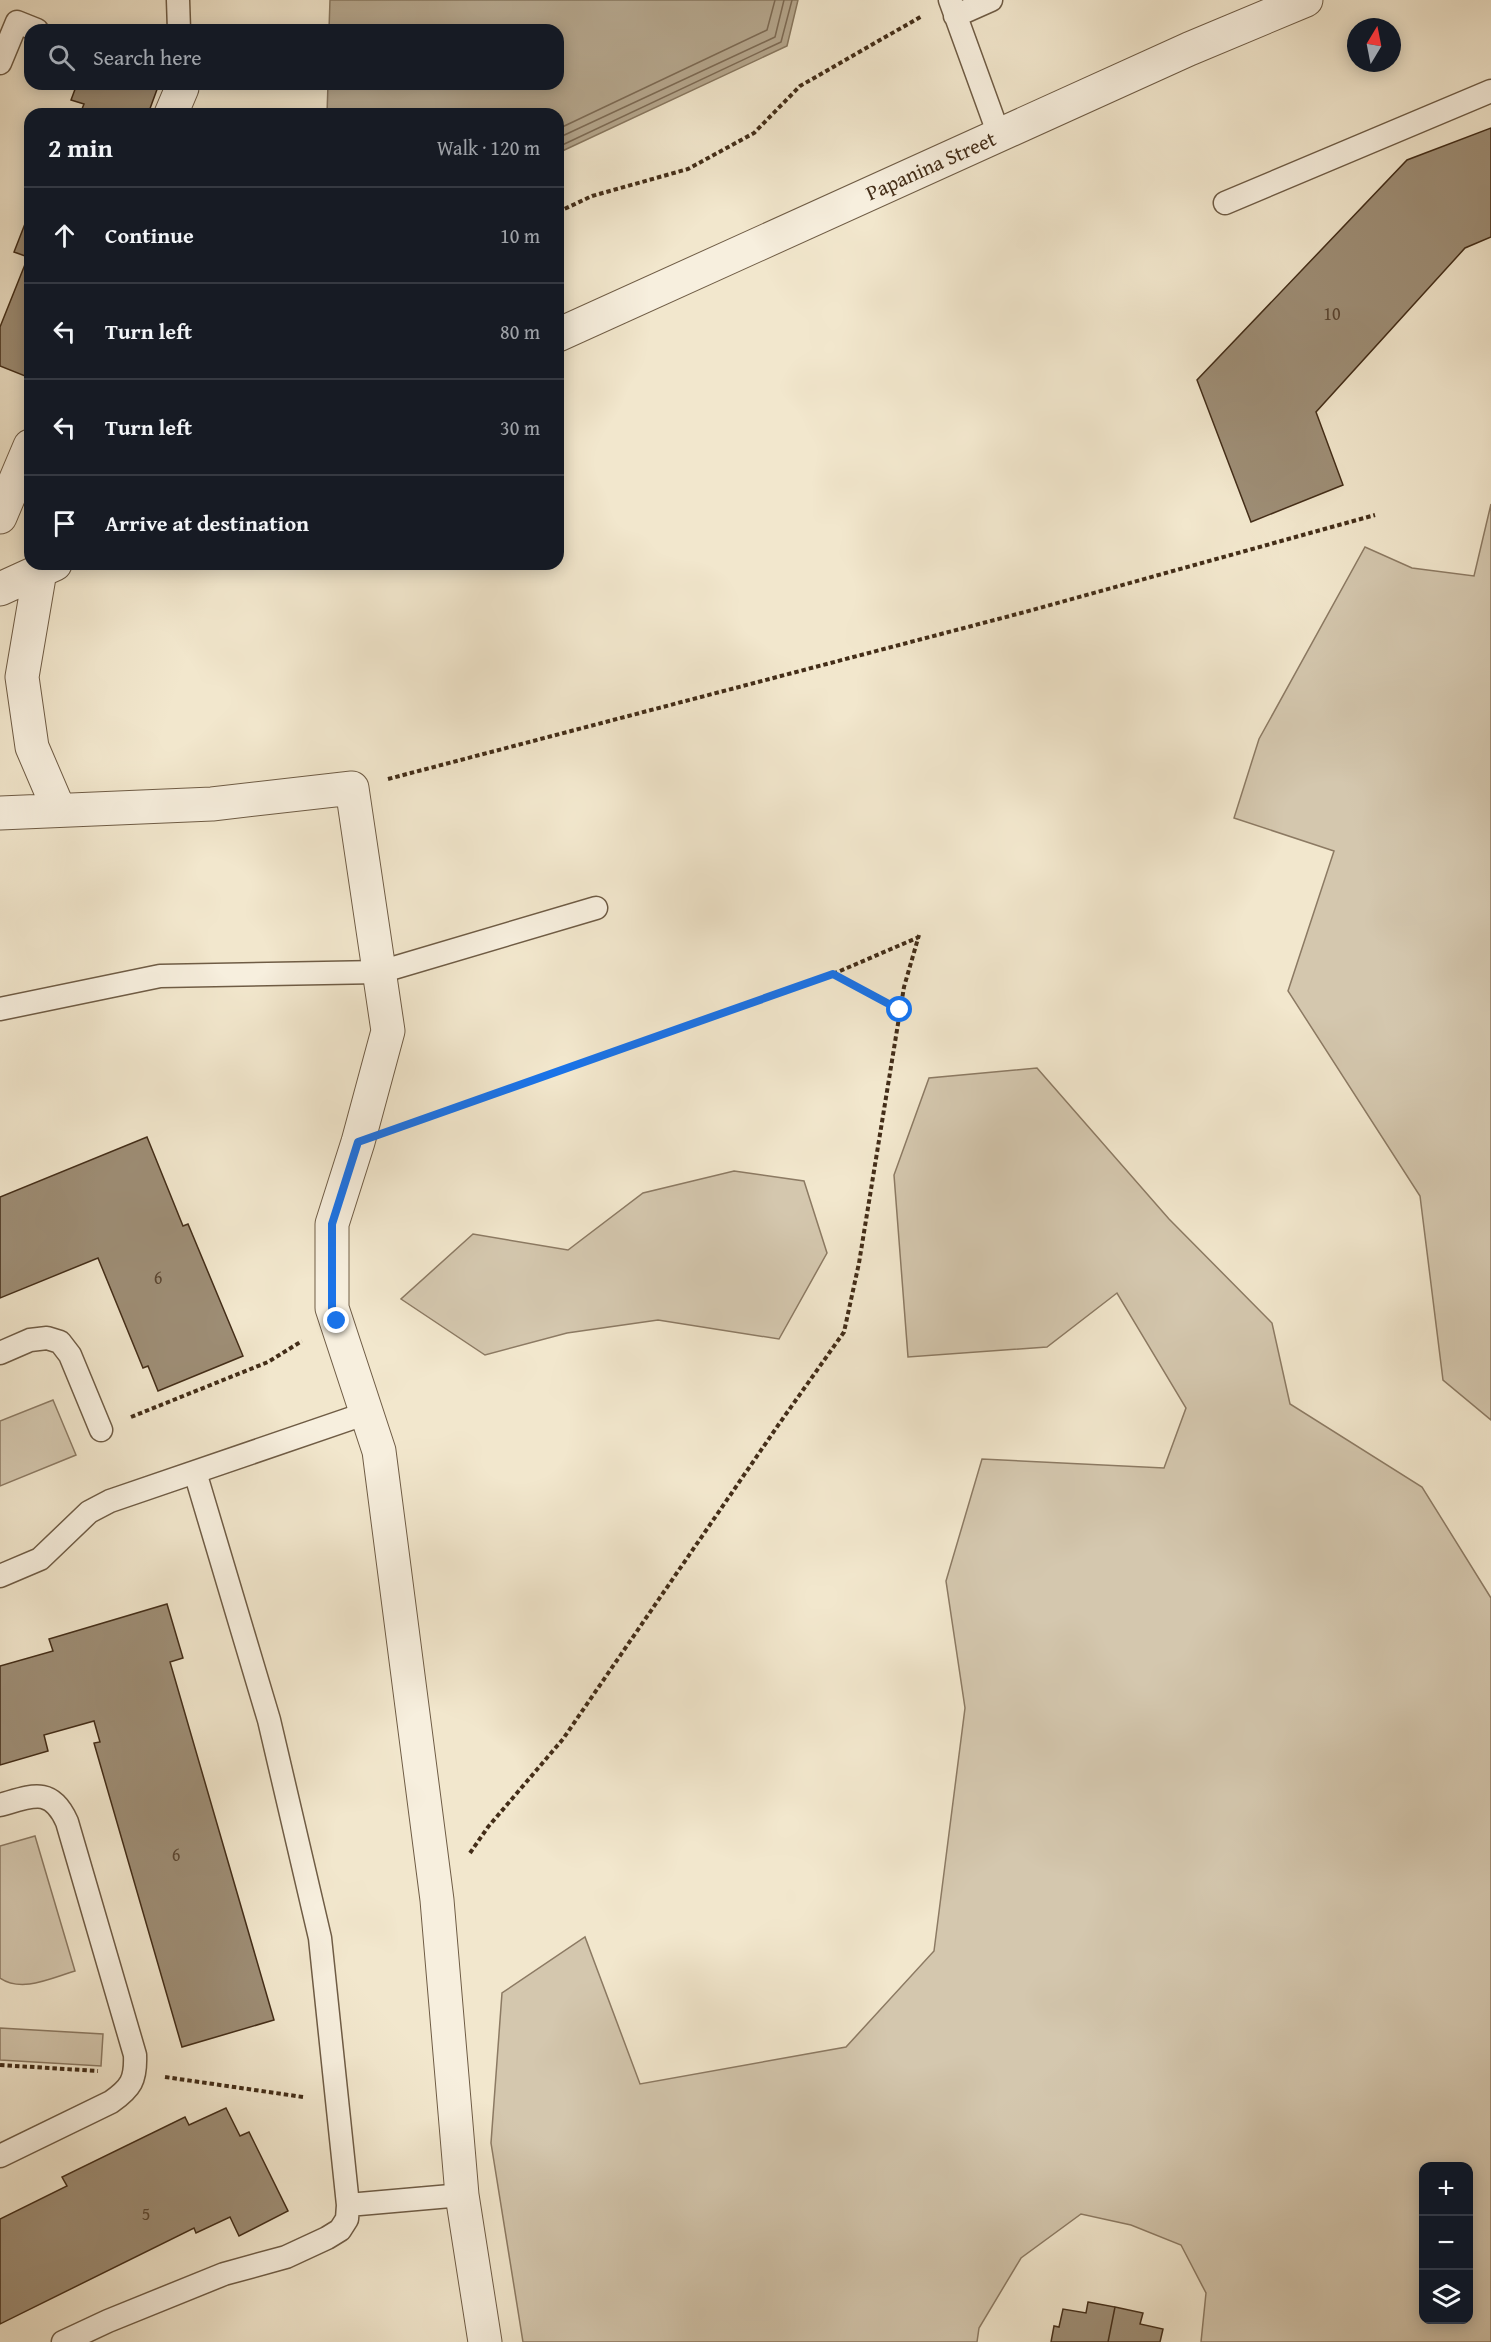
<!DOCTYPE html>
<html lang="en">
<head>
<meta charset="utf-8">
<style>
  :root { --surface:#171b24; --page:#20242c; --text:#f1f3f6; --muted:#9ea1a6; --line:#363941 }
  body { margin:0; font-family:"Gentium Book Plus",serif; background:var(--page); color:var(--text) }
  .controls { position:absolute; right:18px; bottom:18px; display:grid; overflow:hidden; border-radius:12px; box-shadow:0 3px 15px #0003 }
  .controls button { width:54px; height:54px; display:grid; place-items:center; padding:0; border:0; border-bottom:2px solid var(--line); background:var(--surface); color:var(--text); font:30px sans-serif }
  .compass { position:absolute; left:1347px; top:18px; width:54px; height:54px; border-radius:50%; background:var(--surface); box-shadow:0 3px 15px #0003; rotate:10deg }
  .stop { position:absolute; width:18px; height:18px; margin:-14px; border:4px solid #1a73e8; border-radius:50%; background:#fff }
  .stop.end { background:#1a73e8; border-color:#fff; box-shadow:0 2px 6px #0008 }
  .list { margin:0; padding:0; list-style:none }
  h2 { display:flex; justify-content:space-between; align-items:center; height:78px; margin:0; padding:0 24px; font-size:26px }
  h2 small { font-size:20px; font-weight:400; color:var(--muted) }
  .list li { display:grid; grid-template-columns:39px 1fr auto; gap:18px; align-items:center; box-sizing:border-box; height:96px; padding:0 24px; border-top:2px solid var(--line) }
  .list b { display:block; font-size:22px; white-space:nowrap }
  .list em { font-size:20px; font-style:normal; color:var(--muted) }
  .icon { flex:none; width:33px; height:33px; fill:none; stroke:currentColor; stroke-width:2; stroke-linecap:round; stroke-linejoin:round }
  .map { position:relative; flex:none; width:1491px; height:2342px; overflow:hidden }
  .search { position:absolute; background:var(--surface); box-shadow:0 3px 15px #0003; left:24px; top:24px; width:540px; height:66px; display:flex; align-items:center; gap:15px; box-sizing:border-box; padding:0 21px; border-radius:18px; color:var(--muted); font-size:22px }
  .panel { position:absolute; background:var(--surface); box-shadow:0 3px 15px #0003; left:24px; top:108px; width:540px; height:462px; border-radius:18px }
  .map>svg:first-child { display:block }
  .green { fill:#d4c7ae; stroke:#8c7a63; stroke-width:1.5; fill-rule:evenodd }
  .water { fill:#b6a88f; stroke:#88775f; stroke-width:1.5 }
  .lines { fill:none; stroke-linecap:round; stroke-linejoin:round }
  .shore { stroke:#7c6a54; stroke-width:1.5 }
  .building { fill:#9e8e76; stroke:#432d18; stroke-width:1.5 }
  .service-casing { stroke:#6f5c45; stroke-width:25 }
  .minor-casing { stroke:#6f5c45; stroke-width:35 }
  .path { stroke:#432d18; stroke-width:4; stroke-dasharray:4.5 3; stroke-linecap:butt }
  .service { stroke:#f7efde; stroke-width:22 }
  .minor { stroke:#f7efde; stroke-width:33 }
  .route { stroke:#1a73e8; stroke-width:8 }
  .labels { text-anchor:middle; stroke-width:4.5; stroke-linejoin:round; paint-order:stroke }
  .number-label { font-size:18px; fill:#5a4530 }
  .street-label { font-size:21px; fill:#432d18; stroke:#f7efde }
</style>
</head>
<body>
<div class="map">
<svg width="1491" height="2342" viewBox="0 0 1491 2342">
  <rect width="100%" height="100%" fill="#f2e7cd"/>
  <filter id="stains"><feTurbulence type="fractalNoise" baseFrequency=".00333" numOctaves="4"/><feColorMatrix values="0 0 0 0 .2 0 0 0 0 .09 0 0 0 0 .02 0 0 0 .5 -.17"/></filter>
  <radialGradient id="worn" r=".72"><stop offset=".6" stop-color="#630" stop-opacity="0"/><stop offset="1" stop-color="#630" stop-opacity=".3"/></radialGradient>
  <path class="green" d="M1491 504V1420L1443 1380 1420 1196 1288 991 1334 851 1234 818 1259 739 1365 547 1412 568 1474 576Z
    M1037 1068 1169 1219 1272 1323 1290 1404 1422 1487 1491 1598V2342H1201L1206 2293 1181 2245 1131 2225 1081 2214 1021 2258 979 2328 977 2342H523L491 2143 502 1993 585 1937 640 2084 846 2047 934 1951 965 1708 946 1581 982 1459 1164 1468 1186 1408 1117 1293 1047 1347 908 1357 894 1175 929 1078ZM1424 2166H1468V2320H1424Z
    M734 1171 804 1181 827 1253 779 1339 658 1320 567 1333 485 1355 401 1299 473 1234 568 1250 643 1193Z
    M53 1400 76 1455 0 1486V1421Z
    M35 1836 75 1971C51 1978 22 1993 0 1978V1846Z
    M0 2028 103 2034 101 2066 0 2060Z"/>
  <path class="water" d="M330 0H798L787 46 558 153V114H327L328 84H558V30H329Z"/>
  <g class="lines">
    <path class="shore" d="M558 129 767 30 775 0
      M558 138 775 37 784 0
      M558 147 781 42 792 0"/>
  </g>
  <path class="building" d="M77 84H159L148 114H80L84 104 71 100Z
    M1491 128V237L1465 248 1316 412 1343 485 1251 522 1197 380 1407 160Z
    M30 211V378L0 366V327L28 257 14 252Z
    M147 1137 183 1226 188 1224 243 1356 158 1391 148 1366 143 1368 98 1258 0 1298V1197Z
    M167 1604 183 1658 170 1662 274 2020 182 2047 94 1743 100 1742 94 1721 44 1735 48 1751 0 1765V1666L53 1651 49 1639Z
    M226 2108 240 2136 249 2132 288 2211 239 2236 230 2217 196 2233 194 2228 0 2324V2219L67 2186 62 2177 185 2117 189 2125Z
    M1088 2302 1115 2307 1108 2342H1051L1054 2326 1059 2327 1063 2309 1086 2313Z
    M1115 2307 1143 2313 1140 2324 1163 2329 1160 2342H1108Z"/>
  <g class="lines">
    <g class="service-casing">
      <path id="service" d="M178 0 179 30
        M950 0 999 135
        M955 16 991 0
        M0 63 17 22 37 30
        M1225 203 1491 91
        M0 1009 160 976 380 972 596 908
        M0 1353 30 1340 47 1338 60 1342 70 1355 101 1430
        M0 1576 40 1559 89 1512 110 1501 367 1413
        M0 1805C32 1796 51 1786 67 1822L135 2055C136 2080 131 2088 111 2102L0 2156
        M348 2205 462 2195
        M63 2342 108 2321 224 2274 286 2257 327 2238 340 2230 347 2219 348 2205 320 1938 269 1720 195 1472"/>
    </g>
    <g class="minor-casing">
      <path id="minor" d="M171 114 182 88
        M558 335 1189 49 1306 0
        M0 517 30 446
        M40 571 22 677 32 747 59 810
        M0 589 55 564
        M0 813 212 804 352 788 388 1031 358 1142 332 1224V1308L379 1451 437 1900 462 2195 485 2342"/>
    </g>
    <path class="path" d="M558 212 592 196 688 169 754 133 800 86 922 16
      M388 779 1025 612 1375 515
      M833 974 900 1010 901 1008
      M402 1127 833 974 919 937
      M131 1417 268 1362 302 1341
      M470 1853 488 1827 563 1739 779 1424 844 1332 859 1263 904 987 919 935
      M0 2065 98 2071
      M165 2077 303 2097"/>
    <use href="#service" class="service"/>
    <use href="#minor" class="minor"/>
  </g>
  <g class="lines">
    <path class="route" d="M337 1321 332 1308V1224L358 1142 833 974 900 1010"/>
  </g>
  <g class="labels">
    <g class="number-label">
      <text x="1332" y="320">10</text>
      <text x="158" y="1284">6</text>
      <text x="176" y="1861">6</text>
      <text x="146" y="2220">5</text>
    </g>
    <g class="street-label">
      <text transform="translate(931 166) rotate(-24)" y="7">Papanina Street</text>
    </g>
  </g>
  <rect width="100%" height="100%" filter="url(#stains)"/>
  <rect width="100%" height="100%" fill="url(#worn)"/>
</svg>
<div class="controls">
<button>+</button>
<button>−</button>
<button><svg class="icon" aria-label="layers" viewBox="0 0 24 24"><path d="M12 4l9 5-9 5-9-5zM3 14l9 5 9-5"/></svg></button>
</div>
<svg class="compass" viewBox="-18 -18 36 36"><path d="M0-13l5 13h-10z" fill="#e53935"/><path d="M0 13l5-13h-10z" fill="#9ea1a6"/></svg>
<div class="stop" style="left:900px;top:1010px"></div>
<div class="stop end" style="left:337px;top:1321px"></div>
<div class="search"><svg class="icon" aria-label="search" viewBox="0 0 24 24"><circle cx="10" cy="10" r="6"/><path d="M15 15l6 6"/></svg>Search here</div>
<section class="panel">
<h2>2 min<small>Walk · 120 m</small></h2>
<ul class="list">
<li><svg class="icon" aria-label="ahead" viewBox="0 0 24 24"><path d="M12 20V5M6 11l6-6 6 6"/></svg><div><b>Continue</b></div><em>10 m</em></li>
<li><svg class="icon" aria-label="left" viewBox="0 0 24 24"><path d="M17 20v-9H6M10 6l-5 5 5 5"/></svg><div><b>Turn left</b></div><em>80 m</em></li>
<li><svg class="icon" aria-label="left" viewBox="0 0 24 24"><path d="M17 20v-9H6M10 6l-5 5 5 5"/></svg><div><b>Turn left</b></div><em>30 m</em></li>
<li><svg class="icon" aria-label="arrive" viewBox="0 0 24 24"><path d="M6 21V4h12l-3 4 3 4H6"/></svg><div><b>Arrive at destination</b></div></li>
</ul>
</section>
</div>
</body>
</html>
